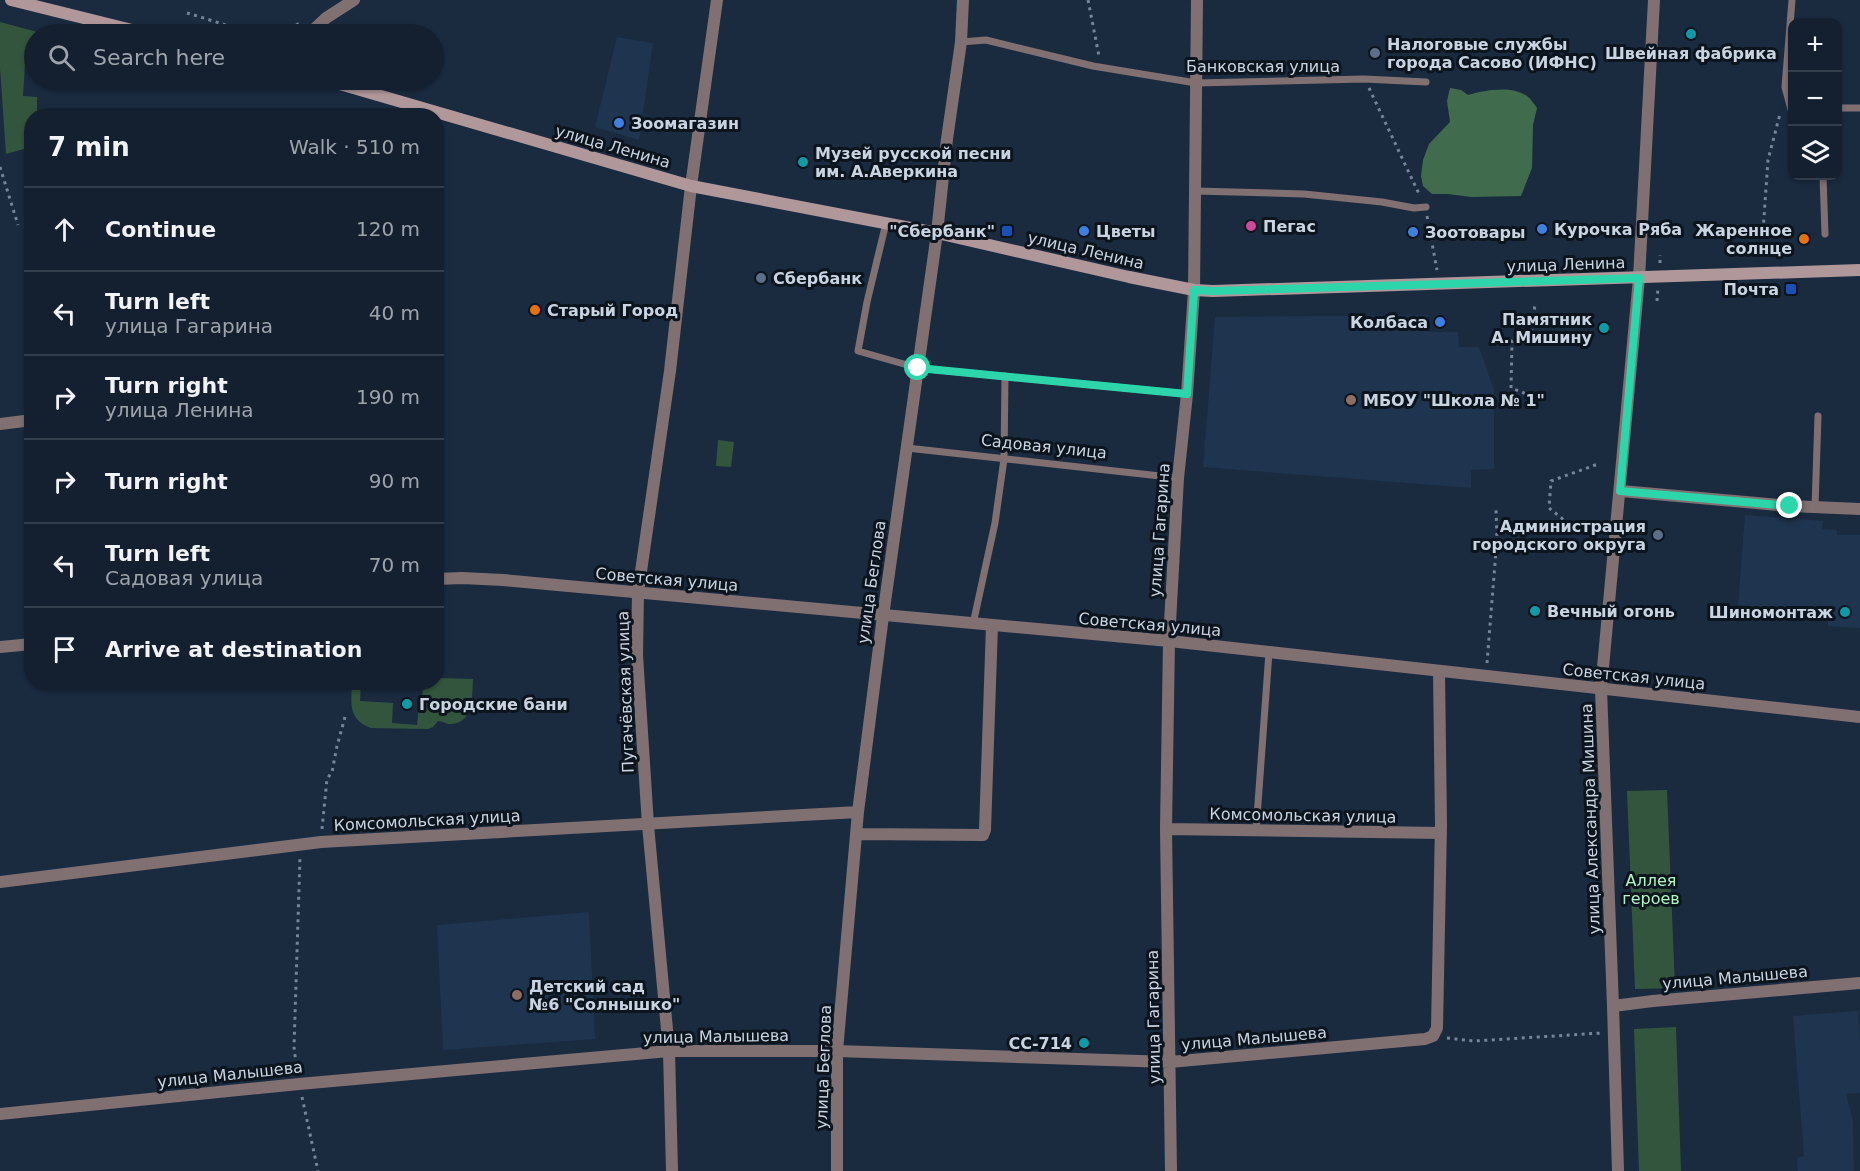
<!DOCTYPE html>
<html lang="en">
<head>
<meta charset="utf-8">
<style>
  :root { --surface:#142030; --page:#212d3c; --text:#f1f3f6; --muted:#9da3ab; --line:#333e4c }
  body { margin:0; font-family:"DejaVu Sans",sans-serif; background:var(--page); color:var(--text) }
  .controls { position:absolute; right:18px; top:18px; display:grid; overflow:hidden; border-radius:12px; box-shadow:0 2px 4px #0004 }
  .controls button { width:54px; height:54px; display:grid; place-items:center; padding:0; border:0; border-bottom:2px solid var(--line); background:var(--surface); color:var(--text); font:30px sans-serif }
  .stop { position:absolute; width:18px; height:18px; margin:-14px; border:4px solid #2dd5ab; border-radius:50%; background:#fff }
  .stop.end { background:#2dd5ab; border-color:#fff; box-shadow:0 2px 6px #0008 }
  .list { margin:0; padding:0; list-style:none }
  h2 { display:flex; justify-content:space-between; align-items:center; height:78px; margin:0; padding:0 24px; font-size:26px }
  h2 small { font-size:20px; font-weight:400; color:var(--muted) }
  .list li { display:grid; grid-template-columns:39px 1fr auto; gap:18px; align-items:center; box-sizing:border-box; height:84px; padding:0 24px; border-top:2px solid var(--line) }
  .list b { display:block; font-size:22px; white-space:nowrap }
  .list p { margin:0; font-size:20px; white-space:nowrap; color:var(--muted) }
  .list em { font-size:20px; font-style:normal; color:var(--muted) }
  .icon { flex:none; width:33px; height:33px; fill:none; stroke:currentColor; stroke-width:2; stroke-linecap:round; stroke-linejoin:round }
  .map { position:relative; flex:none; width:1860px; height:1171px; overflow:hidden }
  .search { position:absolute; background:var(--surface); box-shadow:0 2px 4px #0004; left:24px; top:24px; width:420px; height:66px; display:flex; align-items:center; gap:15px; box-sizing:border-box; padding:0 21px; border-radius:33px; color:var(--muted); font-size:22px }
  .panel { position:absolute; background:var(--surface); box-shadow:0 2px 4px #0004; left:24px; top:108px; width:420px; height:582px; border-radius:24px }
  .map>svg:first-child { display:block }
  .built { fill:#1f344f }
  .green { fill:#34553d }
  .forest { fill:#416b4d }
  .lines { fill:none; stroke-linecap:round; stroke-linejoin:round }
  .path { stroke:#768496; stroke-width:3; stroke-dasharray:3 4.5; stroke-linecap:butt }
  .service { stroke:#807072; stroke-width:7 }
  .minor { stroke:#807072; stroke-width:12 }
  .tertiary { stroke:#807072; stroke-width:12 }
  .secondary { stroke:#b0979a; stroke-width:12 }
  .route { stroke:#2dd5ab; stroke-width:8 }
  .culture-dot { fill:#0f9aa8; stroke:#0c141d; stroke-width:2 }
  .service-dot { fill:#5c6f8a; stroke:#0c141d; stroke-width:2 }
  .shop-dot { fill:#3f7fe0; stroke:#0c141d; stroke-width:2 }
  .hotel-dot { fill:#d1479c; stroke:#0c141d; stroke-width:2 }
  .transit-dot { fill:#1a4fb4; stroke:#0c141d; stroke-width:2 }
  .food-dot { fill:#e8710a; stroke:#0c141d; stroke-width:2 }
  .education-dot { fill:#8d6e63; stroke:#0c141d; stroke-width:2 }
  .labels { text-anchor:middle; stroke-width:6; stroke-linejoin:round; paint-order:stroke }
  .poi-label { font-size:16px; font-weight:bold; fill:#c9d4e2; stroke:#0c141d; text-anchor:start }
  .street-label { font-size:16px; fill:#c9d4e2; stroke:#0c141d }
  .park-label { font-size:16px; fill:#b1f6c2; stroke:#0c141d }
</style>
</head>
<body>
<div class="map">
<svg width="1860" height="1171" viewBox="0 0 1860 1171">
  <rect width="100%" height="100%" fill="#1a2b40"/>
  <path class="built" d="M617 37 653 43 639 140 595 127Z
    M1428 315V332H1458L1459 347H1479L1494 390V469L1471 470V488L1203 467 1215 317Z
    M1745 515 1823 521 1822 529 1837 530V535H1860V628L1828 626V615L1738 605Z
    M589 912 595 1039 443 1050 437 925Z
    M1858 1011 1860 1038V1093L1846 1094 1853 1121 1854 1171H1798L1797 1158 1804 1156 1793 1016Z"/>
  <path class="green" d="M0 22 41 33 34 34V63L25 64 23 96 37 97V115L32 116 31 147 6 154 0 68Z
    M718 440 734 442 731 467 716 466Z
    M437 678 473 679C472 695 474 722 452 724 447 725 443 721 438 721L433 727 428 729 371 728C348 720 351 703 352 683H361L360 701 393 703 392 723 417 725 419 705H422L423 683 436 682Z
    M1667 790 1675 988 1635 989 1627 791Z
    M1676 1027 1681 1171H1639L1634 1029Z"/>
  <path class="forest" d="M1450 88 1461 90 1468 95C1484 90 1512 85 1527 96 1531 99 1534 104 1537 108L1533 125 1532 168 1521 196 1471 197 1448 194H1432L1423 186 1421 176 1423 160 1429 144 1450 122 1447 101Z"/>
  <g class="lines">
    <path class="path" d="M1088 0 1099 56
      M187 13C223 23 265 43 300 23
      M1369 88 1420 196
      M0 167 18 225
      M1427 216 1437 270
      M1762 245 1768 160 1780 114
      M1660 263V255
      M1657 301 1658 288
      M1532 396 1511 388 1512 341C1518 336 1526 335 1532 329L1535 304
      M1569 524 1549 508 1551 481 1598 464
      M1487 663 1497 538 1496 509
      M322 829 327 779 332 772 337 746 345 717
      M1447 1038 1474 1041 1602 1033
      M297 1072 294 1047 300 857
      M302 1097 318 1171"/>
    <path class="service" d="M1792 0 1785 87 1792 113
      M961 42 986 40 1093 66 1196 83 1364 79 1426 82
      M1838 108H1860
      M1823 176 1825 234
      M1195 191 1304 194 1382 202 1414 208 1426 207
      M886 223 867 302 858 351 918 368 1187 394
      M907 448 1178 478
      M1815 507 1818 416
      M973 624 995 523 1004 459 1005 376
      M1256 831 1269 652"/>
    <path class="minor" d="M0 424 32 420
      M1621 491 1790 506 1860 509
      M1169 641 1166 829 1171 1171
      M1166 829 1441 833
      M856 834 983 835 985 830 992 625
      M0 882 321 842 858 812
      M1613 1006 1653 1001 1860 983
      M0 1114 299 1084 669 1051H837L1170 1062 1425 1039 1433 1036 1437 1028 1441 825 1439 671
      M837 1171V1051L858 812 883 616 937 233 947 139 961 42 963 0"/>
    <path class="tertiary" d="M309 34 326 18 354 0
      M436 579 462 578 503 580 1169 641 1860 717
      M1169 641 1178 478 1187 394 1194 290 1197 0
      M0 647 32 644
      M672 1171 669 1051 648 825 637 655 638 592 670 371 691 186 717 0
      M1618 1171 1613 1006 1601 689 1639 278 1654 0"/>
    <path class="secondary" d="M11 0 148 34
      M326 80 691 186 937 233 1129 277 1194 290 1213 291 1860 270"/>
  </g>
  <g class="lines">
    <path class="route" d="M918 368 1187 394 1194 290 1213 291 1639 278 1620 491 1790 506"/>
  </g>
  <g class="culture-dot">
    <circle cx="1691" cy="34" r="6"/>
    <circle cx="803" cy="162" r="6"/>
    <circle cx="1604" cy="328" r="6"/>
    <circle cx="1535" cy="611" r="6"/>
    <circle cx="1845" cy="612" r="6"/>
    <circle cx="407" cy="704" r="6"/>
    <circle cx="1084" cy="1043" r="6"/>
  </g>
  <g class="service-dot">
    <circle cx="1375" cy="53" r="6"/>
    <circle cx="761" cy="278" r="6"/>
    <circle cx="1658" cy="535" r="6"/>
  </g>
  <g class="shop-dot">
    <circle cx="619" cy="123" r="6"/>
    <circle cx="1542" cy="229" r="6"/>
    <circle cx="1084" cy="231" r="6"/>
    <circle cx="1413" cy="232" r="6"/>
    <circle cx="1440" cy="322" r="6"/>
  </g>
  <circle class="hotel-dot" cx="1251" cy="226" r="6"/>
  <g class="transit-dot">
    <rect x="1001" y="225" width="12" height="12" rx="3"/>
    <rect x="1785" y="283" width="12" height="12" rx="3"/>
  </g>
  <g class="food-dot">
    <circle cx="1804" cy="239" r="6"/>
    <circle cx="535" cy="310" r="6"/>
  </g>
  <g class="education-dot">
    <circle cx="1351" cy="400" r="6"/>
    <circle cx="517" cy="995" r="6"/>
  </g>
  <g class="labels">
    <g class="poi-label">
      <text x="1387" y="50">Налоговые службы<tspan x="1387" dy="18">города Сасово (ИФНС)</tspan></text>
      <text x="1691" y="59" text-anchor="middle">Швейная фабрика</text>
      <text x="631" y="129">Зоомагазин</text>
      <text x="815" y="159">Музей русской песни<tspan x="815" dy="18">им. А.Аверкина</tspan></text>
      <text x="1263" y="232">Пегас</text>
      <text x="1554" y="235">Курочка Ряба</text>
      <text x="1792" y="236" text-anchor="end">Жаренное<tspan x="1792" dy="18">солнце</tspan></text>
      <text x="995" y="237" text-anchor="end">"Сбербанк"</text>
      <text x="1096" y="237">Цветы</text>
      <text x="1425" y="238">Зоотовары</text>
      <text x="773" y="284">Сбербанк</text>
      <text x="1779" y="295" text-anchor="end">Почта</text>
      <text x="547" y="316">Старый Город</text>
      <text x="1592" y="325" text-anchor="end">Памятник<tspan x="1592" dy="18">А. Мишину</tspan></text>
      <text x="1428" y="328" text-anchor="end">Колбаса</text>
      <text x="1363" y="406">МБОУ "Школа № 1"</text>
      <text x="1646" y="532" text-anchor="end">Администрация<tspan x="1646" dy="18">городского округа</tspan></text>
      <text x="1547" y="617">Вечный огонь</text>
      <text x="1833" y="618" text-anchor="end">Шиномонтаж</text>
      <text x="419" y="710">Городские бани</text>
      <text x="529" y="992">Детский сад<tspan x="529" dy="18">№6 "Солнышко"</tspan></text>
      <text x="1072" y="1049" text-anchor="end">СС-714</text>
    </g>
    <g class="street-label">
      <text x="1263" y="72">Банковская улица</text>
      <text transform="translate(613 146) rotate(16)" y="6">улица Ленина</text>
      <text transform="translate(1086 250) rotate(13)" y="6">улица Ленина</text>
      <text transform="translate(1566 264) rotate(-2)" y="6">улица Ленина</text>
      <text transform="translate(1044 446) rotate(6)" y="6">Садовая улица</text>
      <text transform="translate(1159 530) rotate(-86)" y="6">улица Гагарина</text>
      <text transform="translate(667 579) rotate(5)" y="6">Советская улица</text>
      <text transform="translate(871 582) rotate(-82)" y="6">улица Беглова</text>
      <text transform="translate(1150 624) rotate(5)" y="6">Советская улица</text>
      <text transform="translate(1634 676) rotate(6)" y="6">Советская улица</text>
      <text transform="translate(625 692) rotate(-92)" y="6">Пугачёвская улица</text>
      <text transform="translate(1303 815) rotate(1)" y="6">Комсомольская улица</text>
      <text transform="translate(1590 819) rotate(-92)" y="6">улица Александра Мишина</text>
      <text transform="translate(427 820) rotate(-3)" y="6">Комсомольская улица</text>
      <text transform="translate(1735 977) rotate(-5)" y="6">улица Малышева</text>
      <text transform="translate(1153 1017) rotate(-91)" y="6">улица Гагарина</text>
      <text transform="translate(716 1036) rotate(-1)" y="6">улица Малышева</text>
      <text transform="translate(1254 1038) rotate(-5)" y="6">улица Малышева</text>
      <text transform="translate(823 1067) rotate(-88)" y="6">улица Беглова</text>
      <text transform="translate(230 1074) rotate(-6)" y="6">улица Малышева</text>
    </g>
    <g class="park-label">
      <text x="1651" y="886">Аллея<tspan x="1651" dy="18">героев</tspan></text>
    </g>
  </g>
</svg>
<div class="controls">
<button>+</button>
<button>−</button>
<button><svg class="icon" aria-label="layers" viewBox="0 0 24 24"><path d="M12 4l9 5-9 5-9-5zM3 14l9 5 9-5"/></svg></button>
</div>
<div class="stop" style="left:918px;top:368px"></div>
<div class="stop end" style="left:1790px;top:506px"></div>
<div class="search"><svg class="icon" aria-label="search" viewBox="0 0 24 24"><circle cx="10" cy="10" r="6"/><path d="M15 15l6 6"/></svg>Search here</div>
<section class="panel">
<h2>7 min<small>Walk · 510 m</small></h2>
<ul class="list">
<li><svg class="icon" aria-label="ahead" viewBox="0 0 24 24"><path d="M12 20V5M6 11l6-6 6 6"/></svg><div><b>Continue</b></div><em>120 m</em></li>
<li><svg class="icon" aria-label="left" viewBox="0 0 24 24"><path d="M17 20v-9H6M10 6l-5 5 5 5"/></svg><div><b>Turn left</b><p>улица Гагарина</p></div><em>40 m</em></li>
<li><svg class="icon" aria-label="right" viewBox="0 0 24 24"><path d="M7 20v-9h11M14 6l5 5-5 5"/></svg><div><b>Turn right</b><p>улица Ленина</p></div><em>190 m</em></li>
<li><svg class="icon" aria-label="right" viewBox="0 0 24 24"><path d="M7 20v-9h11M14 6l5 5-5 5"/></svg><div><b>Turn right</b></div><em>90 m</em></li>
<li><svg class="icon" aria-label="left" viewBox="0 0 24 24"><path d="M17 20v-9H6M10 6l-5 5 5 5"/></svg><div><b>Turn left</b><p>Садовая улица</p></div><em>70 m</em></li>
<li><svg class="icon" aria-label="arrive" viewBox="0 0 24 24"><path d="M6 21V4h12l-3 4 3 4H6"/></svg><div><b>Arrive at destination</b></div></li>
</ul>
</section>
</div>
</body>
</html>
